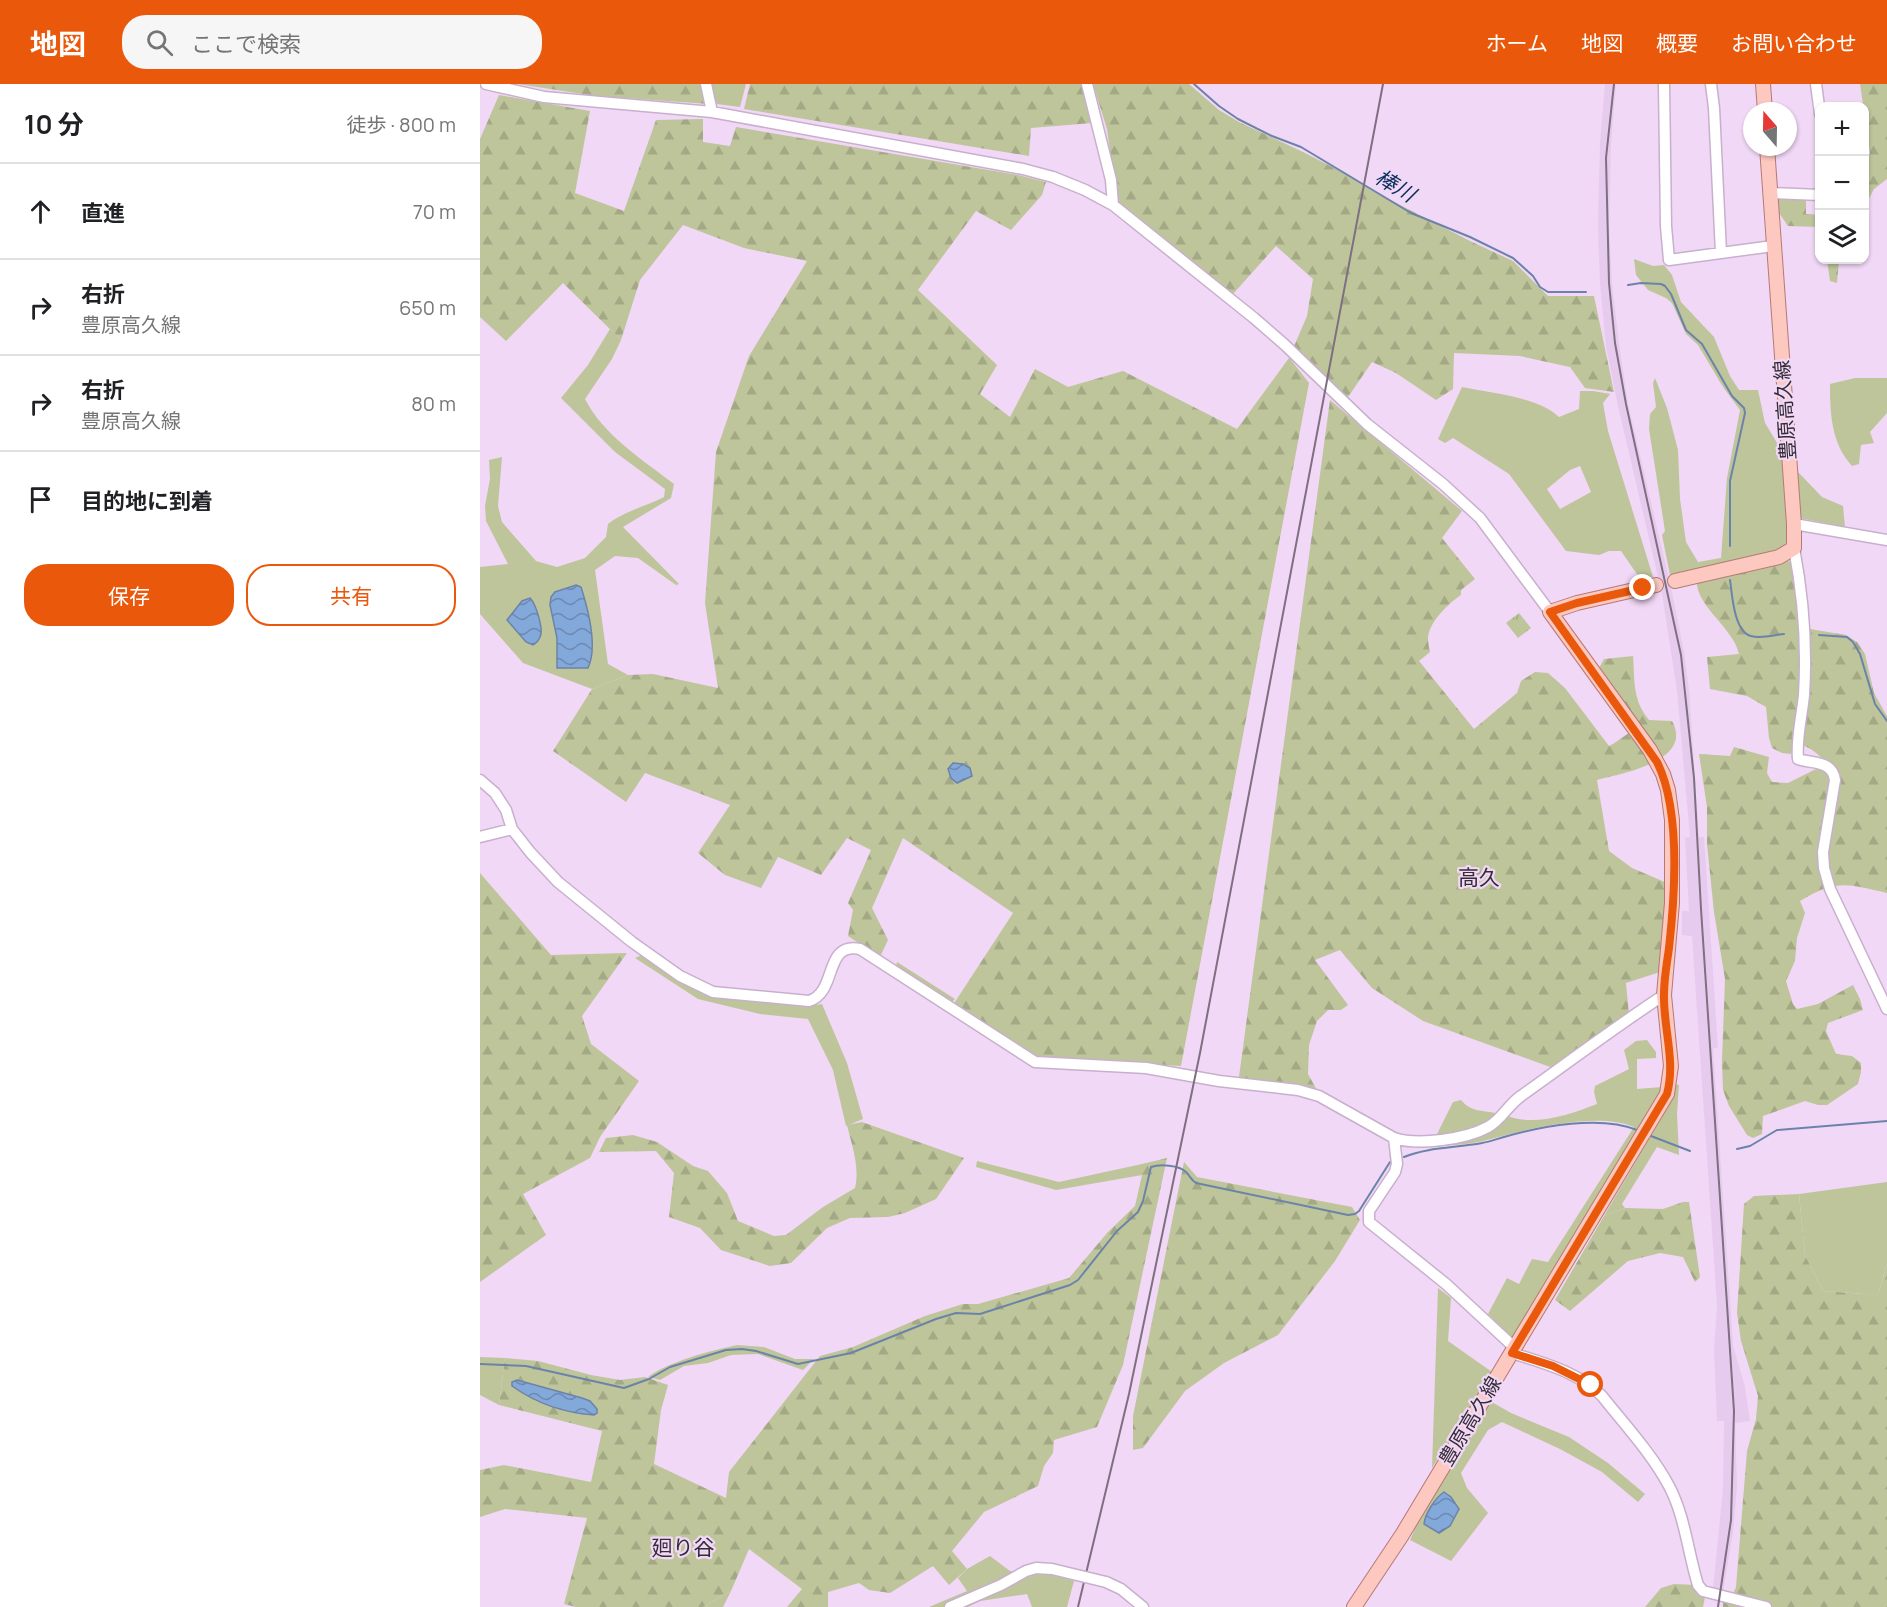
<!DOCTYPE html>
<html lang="ja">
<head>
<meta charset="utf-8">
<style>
  :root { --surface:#fff; --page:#f6f6f6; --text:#202124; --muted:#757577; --line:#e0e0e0; --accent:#ea580c }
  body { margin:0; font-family:Manrope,"Noto Sans JP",sans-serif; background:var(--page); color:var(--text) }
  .controls { position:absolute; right:18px; top:18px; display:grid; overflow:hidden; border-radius:12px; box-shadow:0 2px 4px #0004 }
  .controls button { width:54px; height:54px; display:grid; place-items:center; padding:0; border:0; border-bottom:2px solid var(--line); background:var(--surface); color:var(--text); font:30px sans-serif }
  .compass { position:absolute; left:1263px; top:18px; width:54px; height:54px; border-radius:50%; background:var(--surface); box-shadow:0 2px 4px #0004; rotate:340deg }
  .stop { position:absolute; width:18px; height:18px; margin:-14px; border:4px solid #ea580c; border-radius:50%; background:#fff }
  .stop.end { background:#ea580c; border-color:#fff; box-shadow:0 2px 6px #0008 }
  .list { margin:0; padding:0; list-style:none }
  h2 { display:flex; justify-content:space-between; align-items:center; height:78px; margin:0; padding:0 24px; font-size:26px }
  h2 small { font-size:20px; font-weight:400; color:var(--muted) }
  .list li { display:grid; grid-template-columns:39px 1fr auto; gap:18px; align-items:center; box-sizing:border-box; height:96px; padding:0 24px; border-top:2px solid var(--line) }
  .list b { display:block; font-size:22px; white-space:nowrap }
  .list p { margin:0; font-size:20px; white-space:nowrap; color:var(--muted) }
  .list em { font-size:20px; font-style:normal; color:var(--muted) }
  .actions { display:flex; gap:12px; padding:18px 24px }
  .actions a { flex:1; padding:14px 0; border:2px solid var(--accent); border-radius:24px; text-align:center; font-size:21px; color:var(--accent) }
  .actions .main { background:var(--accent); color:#fff }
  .icon { flex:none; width:33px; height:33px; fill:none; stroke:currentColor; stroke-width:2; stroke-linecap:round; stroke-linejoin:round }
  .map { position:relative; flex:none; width:1407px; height:1523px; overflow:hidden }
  header { display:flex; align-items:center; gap:36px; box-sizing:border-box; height:84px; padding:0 30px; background:var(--accent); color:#fff }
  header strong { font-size:28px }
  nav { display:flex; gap:33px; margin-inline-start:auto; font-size:21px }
  .search { width:420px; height:54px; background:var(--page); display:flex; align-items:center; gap:15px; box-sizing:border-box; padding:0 21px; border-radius:24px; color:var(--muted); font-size:22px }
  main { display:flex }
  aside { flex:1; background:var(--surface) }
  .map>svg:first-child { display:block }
  .built { fill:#e7cbee }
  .green { fill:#bec59a; fill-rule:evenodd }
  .forest { fill:url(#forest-firs) }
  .park { fill:url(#park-tufts) }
  .water { fill:url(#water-waves); stroke:#6c83a9; stroke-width:1.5 }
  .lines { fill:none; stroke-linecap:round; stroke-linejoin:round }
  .stream { stroke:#6c83a9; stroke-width:2 }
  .minor-casing { stroke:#c8b0cd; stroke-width:13 }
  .major-casing { stroke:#b57975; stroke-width:16 }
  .minor { stroke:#fff; stroke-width:10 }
  .major { stroke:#fcc8c0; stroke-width:14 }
  .rail { stroke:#7e6f81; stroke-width:2 }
  .minor-bridge-casing { stroke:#c8b0cd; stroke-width:13; stroke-linecap:butt }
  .minor-bridge { stroke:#fff; stroke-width:10 }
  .route { stroke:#ea580c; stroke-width:8 }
  .labels { text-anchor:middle; stroke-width:4.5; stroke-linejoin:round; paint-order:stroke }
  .street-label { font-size:20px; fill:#352c37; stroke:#f1d8f6 }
  .water-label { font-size:21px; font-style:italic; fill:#072d5a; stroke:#f1d8f6 }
  .neighbourhood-label { font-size:21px; fill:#352c37; stroke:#f1d8f6 }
</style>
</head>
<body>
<header>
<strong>地図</strong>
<div class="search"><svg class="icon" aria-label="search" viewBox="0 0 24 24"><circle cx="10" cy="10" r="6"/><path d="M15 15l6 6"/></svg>ここで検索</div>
<nav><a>ホーム</a><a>地図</a><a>概要</a><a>お問い合わせ</a></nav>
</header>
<main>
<aside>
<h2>10 分<small>徒歩 · 800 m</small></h2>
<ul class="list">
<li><svg class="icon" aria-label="ahead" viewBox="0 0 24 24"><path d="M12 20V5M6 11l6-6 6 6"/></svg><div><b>直進</b></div><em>70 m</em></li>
<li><svg class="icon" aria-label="right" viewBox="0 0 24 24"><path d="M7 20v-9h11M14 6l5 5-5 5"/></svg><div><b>右折</b><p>豊原高久線</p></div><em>650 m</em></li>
<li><svg class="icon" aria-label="right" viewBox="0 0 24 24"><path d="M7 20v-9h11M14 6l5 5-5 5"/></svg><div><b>右折</b><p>豊原高久線</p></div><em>80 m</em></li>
<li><svg class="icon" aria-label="arrive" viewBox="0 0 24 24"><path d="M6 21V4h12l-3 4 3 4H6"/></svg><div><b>目的地に到着</b></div></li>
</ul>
<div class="actions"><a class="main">保存</a><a>共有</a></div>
</aside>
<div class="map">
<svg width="1407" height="1523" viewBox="0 0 1407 1523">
  <defs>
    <pattern id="forest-firs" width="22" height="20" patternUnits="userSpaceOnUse" patternTransform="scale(1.5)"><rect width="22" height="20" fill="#bec59a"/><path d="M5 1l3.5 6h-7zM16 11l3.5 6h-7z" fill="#a4a985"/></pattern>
    <pattern id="park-tufts" width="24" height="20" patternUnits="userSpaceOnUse" patternTransform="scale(1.5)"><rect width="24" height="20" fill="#bec59a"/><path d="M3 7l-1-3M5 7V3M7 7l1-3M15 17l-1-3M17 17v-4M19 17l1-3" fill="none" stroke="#a4a985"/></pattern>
    <pattern id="water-waves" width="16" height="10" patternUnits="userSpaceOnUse" patternTransform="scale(1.5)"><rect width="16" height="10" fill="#83a8da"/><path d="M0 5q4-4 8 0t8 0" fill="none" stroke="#6c89b2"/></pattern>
  </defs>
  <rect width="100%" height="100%" fill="#f1d8f6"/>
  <path class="built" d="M1125 0H1136L1131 59 1129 142 1132 199 1139 260 1148 320 1192 508 1204 568 1209 606 1219 753H1224L1238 964H1233L1253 1261 1265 1303 1270 1337 1255 1339 1257 1402 1253 1448 1243 1508 1233 1506 1243 1404 1244 1337H1237L1234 1267 1237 1221 1212 852 1202 851V827H1209L1205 754 1210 753 1197 607 1182 510 1138 322 1126 262 1120 200 1118 142 1120 59Z"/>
  <path class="green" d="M230 0H266L260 23 237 20Z
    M1154 175 1173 182 1184 181 1192 191 1201 218 1234 253 1250 292 1259 306H1278L1285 339 1305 372 1308 451 1306 461 1294 469 1190 491 1182 451 1185 447 1169 345 1170 330 1176 323 1173 299 1175 294 1187 324 1198 366 1200 415 1206 458 1218 478 1241 474 1247 394 1260 326 1243 303 1218 261 1206 250 1192 219 1186 214 1168 206 1156 191Z
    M130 245 141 256 132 275 105 315C123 351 163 376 194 400L191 414 143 443 199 500 196 501 158 474 135 472 115 486 128 580 148 591 112 605 43 579 0 530V483L28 480 6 437 5 422 10 395 9 376 22 373 18 422 22 438 56 477 77 483 105 474 126 453 128 440C143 428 166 422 184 413L185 405 135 368 81 314 108 281Z
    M1375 294H1407V329L1390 348 1394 359 1381 361 1379 380 1372 382C1351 359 1350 329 1350 300Z
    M982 303C1010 309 1059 313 1079 333L1099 325 1100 307H1113L1130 310 1123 319 1128 347 1173 493 1161 496 1141 467H1129L1119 471 1086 467 1029 390 973 354 965 359 958 355ZM1100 382 1111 408 1080 425 1067 405 1090 386Z
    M1317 387 1342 413 1363 422 1365 443 1320 434Z
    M164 870 216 906 238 911 328 922 342 920 367 979 383 1035 366 1042 353 986 328 935 280 930 218 915 155 874Z
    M417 878 475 915 471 919 416 882Z
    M1167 956 1176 968V974L1157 975V1005L1182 1003 1178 1017 1032 1254 1008 1230 1027 1194 1039 1200 1052 1175 1068 1178 1154 1043C1115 1027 1044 1046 1003 1057 987 1061 969 1061 953 1063L957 1050 973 1018 981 1016C991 1028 1001 1026 1015 1029 1025 1031 1037 1036 1048 1036 1070 1037 1097 1028 1117 1020L1114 1008 1115 1002 1149 985 1144 966 1156 957Z
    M1195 1000 1199 1001 1197 1030 1199 1071 1177 1063 1142 1120 1145 1124 1124 1132 1186 1026Z
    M497 1077 579 1098 662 1080V1091L576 1106 496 1083Z
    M1407 1098V1179L1398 1211 1343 1207 1325 1171 1319 1110Z
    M958 1204 971 1214 968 1257 1012 1288 952 1384Z
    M257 1261 284 1263 315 1275H334L323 1286 278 1270 251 1271 228 1279 204 1282 180 1296 168 1293C190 1277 230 1267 257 1261Z
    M0 1273 25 1274 19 1321 0 1311Z
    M1010 1317 1031 1329 1089 1353 1128 1379 1165 1410 1158 1418 1122 1388 1080 1365 1022 1338 1008 1346 981 1389 987 1404 1008 1429 971 1477 930 1456 945 1422ZM964 1408 977 1420 959 1449 944 1440 945 1433Z
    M510 1472 530 1487 553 1490H570L594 1497 587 1523H552L547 1510 500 1517 488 1523H449L487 1507 478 1494 487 1485Z
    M251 1507 243 1523H223Z"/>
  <path class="forest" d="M38 0H221L229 20 116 12Z
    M270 0H601L612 39 551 44 549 72 264 25Z
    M613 0H709L739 26 759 38 823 68 870 92 891 106 990 157 1033 177 1068 212H1114L1134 308 1105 304 1090 283 1040 272 974 269 973 305 956 316 916 289 892 278 866 316 811 276 829 299 701 982 562 974 549 971 473 921 533 829 423 754 392 824 408 856 400 873 368 852 373 826 368 819 391 766 367 754 341 791 298 773 281 804 245 791 218 769 250 721 165 689 146 718 73 667 112 605 148 591 173 590 238 604 225 519 236 368 269 272 327 177 264 164 203 141 160 196 141 256 83 199 26 257 0 233V55L19 11 110 27 95 109 144 127 176 36 223 35V58L250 62 256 43 538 91 566 98 562 111 531 146 496 127 438 206 517 281 500 310 530 333 555 285 588 303 643 287 757 345 809 274 827 232 833 195 796 162 753 210 637 117 627 45Z
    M1380 0H1407V95L1394 105 1385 122V86L1390 69Z
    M1295 113H1326V130L1339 131V143L1308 142 1297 126Z
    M1347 176H1359L1357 199 1350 197Z
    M850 316 982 427 962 454 995 495 981 506V511C968 520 950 537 948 553 948 558 949 564 950 568L939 577 994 645 1037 609 1041 597 1055 588 1068 589 1085 604 1129 662 1133 660 1156 644 1117 588 1124 575 1153 572C1155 597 1152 615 1169 636L1192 637C1214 677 1143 689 1117 696L1129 767 1152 784 1187 799 1180 888 1146 899 1149 931 1073 984 943 937 892 904 860 866 835 876 868 921 861 926H848L837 937 829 961 828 990 838 1008 822 1011 759 993Z
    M1308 476 1314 482 1318 543 1366 551 1377 558 1385 570 1394 609 1407 632V809C1366 800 1357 795 1320 817L1325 829 1317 854 1315 877 1306 897 1313 920 1317 925 1338 920 1373 901 1380 915 1383 926 1348 939 1346 947 1356 970 1372 972 1381 979V988L1378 1000 1347 1021H1338L1325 1017 1283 1032 1282 1050 1273 1054 1267 1051 1249 1022 1243 1006 1242 977 1245 895 1234 828 1227 760V723L1219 670 1250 672 1254 663 1289 673 1287 689 1292 698 1308 699 1336 685 1343 675C1334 667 1326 659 1313 661L1311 670 1302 669 1292 664 1289 654 1286 623 1267 612 1230 605 1227 573 1259 570C1254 545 1214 520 1217 496Z
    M0 789 71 871 147 869 102 932 111 960 159 997 120 1053 110 1074 43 1110 66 1151 0 1198Z
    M382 1038 484 1074 456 1115 425 1129 408 1133 370 1134 347 1144 311 1179 290 1182 241 1166 220 1144 189 1133 194 1089 176 1067 119 1068 126 1054 153 1051 177 1058 213 1082 228 1087 247 1109 258 1137 294 1152 306 1151 343 1123 375 1104C380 1083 372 1062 367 1041Z
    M687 1074 643 1281 617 1343 574 1356 573 1369 564 1382 558 1402 504 1428 472 1467 487 1485 469 1501 453 1482 410 1509 389 1506 379 1499 348 1508V1523H307L322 1505 269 1465 251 1507 223 1523H96L84 1520 107 1434 25 1425 0 1433V1386L24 1381 111 1398 122 1347 19 1321 25 1274 58 1277 111 1291 140 1296 165 1293 188 1301 181 1326 174 1380 246 1414 249 1388 340 1272 373 1263 445 1232 483 1220H498L589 1194 628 1148 655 1122 662 1091V1080Z
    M704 1078 717 1093 872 1123 880 1136 855 1177 798 1251 744 1279 705 1307 663 1364 653 1366V1332Z
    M1319 1110 1325 1171 1343 1207 1398 1211 1407 1179V1523H1243V1519H1249L1256 1503 1267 1367 1276 1335 1278 1312 1261 1257 1257 1229 1264 1120 1274 1112Z
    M1203 1118H1209L1220 1193 1215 1198 1203 1173 1180 1169 1148 1177 1090 1227 1075 1216 1124 1132 1145 1124 1183 1125Z
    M1194 1500 1216 1501V1509L1225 1513 1223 1523H1165L1181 1504Z"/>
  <path class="park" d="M1039 529 1051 544 1038 554 1026 539Z"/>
  <path class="water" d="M96 501 101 503C108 525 118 563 108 584H77V554L70 521 71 513 75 508Z
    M50 514C56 520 64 546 60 553 59 556 56 559 53 561L46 558 27 536 42 517Z
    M473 679 483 680 490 684 492 692 477 699 471 694 468 685Z
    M37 1296 102 1314 110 1317 117 1325V1329L114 1331C84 1329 56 1319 32 1302V1298Z
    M964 1408 971 1413 979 1425 970 1442 959 1449 944 1440C945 1430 955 1414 964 1408Z"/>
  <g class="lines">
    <path class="stream" d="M714 0 739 22 758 35 792 52 821 63 931 129 990 153 1033 174 1053 192 1060 203 1068 208H1106
      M1148 201 1161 199 1181 200 1185 202 1191 210 1206 246 1222 260 1252 312 1264 324 1265 329 1250 397V462
      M1250 496C1252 510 1254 548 1271 552 1281 555 1294 551 1304 550
      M1339 551 1367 553 1373 558 1380 570 1395 620 1407 637
      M1171 1052 1210 1067
      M1257 1065 1270 1062 1297 1046 1407 1037
      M924 1073C948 1063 976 1064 1002 1059 1009 1058 1017 1055 1024 1053 1062 1042 1120 1031 1157 1046
      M0 1280 46 1282 144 1304 169 1295 190 1283 246 1266 262 1265 276 1267 318 1280 371 1269 456 1235 476 1229 500 1230 590 1201 598 1196 637 1147 658 1128 663 1117 671 1083C680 1080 699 1081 706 1088 710 1092 711 1096 716 1099L868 1131 875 1130 879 1127 910 1078"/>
    <g class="minor-casing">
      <path id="minor" d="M6 0 64 13 232 28 543 85 573 93 605 106 633 121 774 234 805 261 887 340 963 400 1000 434 1070 528
        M226 0 232 28
        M607 0 631 96 633 121
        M1184 0 1186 142 1189 176 1293 162
        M1231 0 1234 24 1241 169
        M1336 0 1340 30
        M1290 109 1340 111
        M1314 440 1407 456
        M1314 464C1323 511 1327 563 1324 611 1322 632 1316 654 1318 675 1333 680 1352 676 1355 696L1343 768 1344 784 1350 805 1407 925
        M0 696 15 709 26 726 32 745 50 768 78 798 152 858 200 892 233 908 329 917C358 908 343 858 380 865L555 978 666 984 739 997 818 1006 839 1012 914 1054C938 1062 986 1055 1008 1043 1021 1036 1029 1020 1041 1012 1089 978 1135 943 1184 911
        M0 753 32 745
        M914 1054 917 1080 915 1088 889 1127V1138L966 1200 1035 1264
        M1032 1269C1064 1279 1098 1288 1122 1312 1145 1341 1172 1370 1189 1402 1205 1432 1208 1469 1218 1501L1223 1507 1286 1523
        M626 1498 641 1505 663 1523
        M470 1523 521 1501 546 1487 556 1484 572 1485"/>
    </g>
    <g class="major-casing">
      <path id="major" d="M1283 0 1285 27
        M1195 497 1299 473 1314 464V440L1287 63
        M874 1523 922 1451 1187 1010 1191 982 1184 911 1192 819V736L1188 706 1183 690 1170 666 1070 528 1097 519 1176 501"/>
    </g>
    <use href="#minor" class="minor"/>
    <use href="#major" class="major"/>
    <path class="rail" d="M1134 0 1126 74 1129 199 1135 259 1146 320 1201 571 1214 694 1221 825 1254 1327 1251 1436 1238 1523
      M598 1523 649 1310 720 969 903 0"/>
    <g class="minor-bridge-casing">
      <path id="minor-bridge" d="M572 1485 626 1498"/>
    </g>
    <use href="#minor-bridge" class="minor-bridge"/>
  </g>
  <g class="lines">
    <path class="route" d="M1111 1301 1073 1282 1032 1269 1187 1010C1196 977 1183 943 1184 910 1184 894 1187 879 1189 864 1195 811 1201 726 1177 678L1070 528 1097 519 1163 504"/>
  </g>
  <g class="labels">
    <g class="street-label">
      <text transform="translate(1305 326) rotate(-94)" y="7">豊原高久線</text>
      <text transform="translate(990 1337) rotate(-59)" y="7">豊原高久線</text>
    </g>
    <g class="water-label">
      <text transform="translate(915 102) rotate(31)" y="7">棒川</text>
    </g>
    <g class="neighbourhood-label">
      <text x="999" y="801">高久</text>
      <text x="203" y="1471">廻り谷</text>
    </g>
  </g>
</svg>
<div class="controls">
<button>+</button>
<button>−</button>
<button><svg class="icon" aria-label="layers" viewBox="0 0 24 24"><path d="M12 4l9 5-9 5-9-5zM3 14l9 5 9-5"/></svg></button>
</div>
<svg class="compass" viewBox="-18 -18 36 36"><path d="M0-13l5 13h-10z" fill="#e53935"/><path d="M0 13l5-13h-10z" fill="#757577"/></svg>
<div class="stop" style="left:1111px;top:1301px"></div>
<div class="stop end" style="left:1163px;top:504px"></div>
</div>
</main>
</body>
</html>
